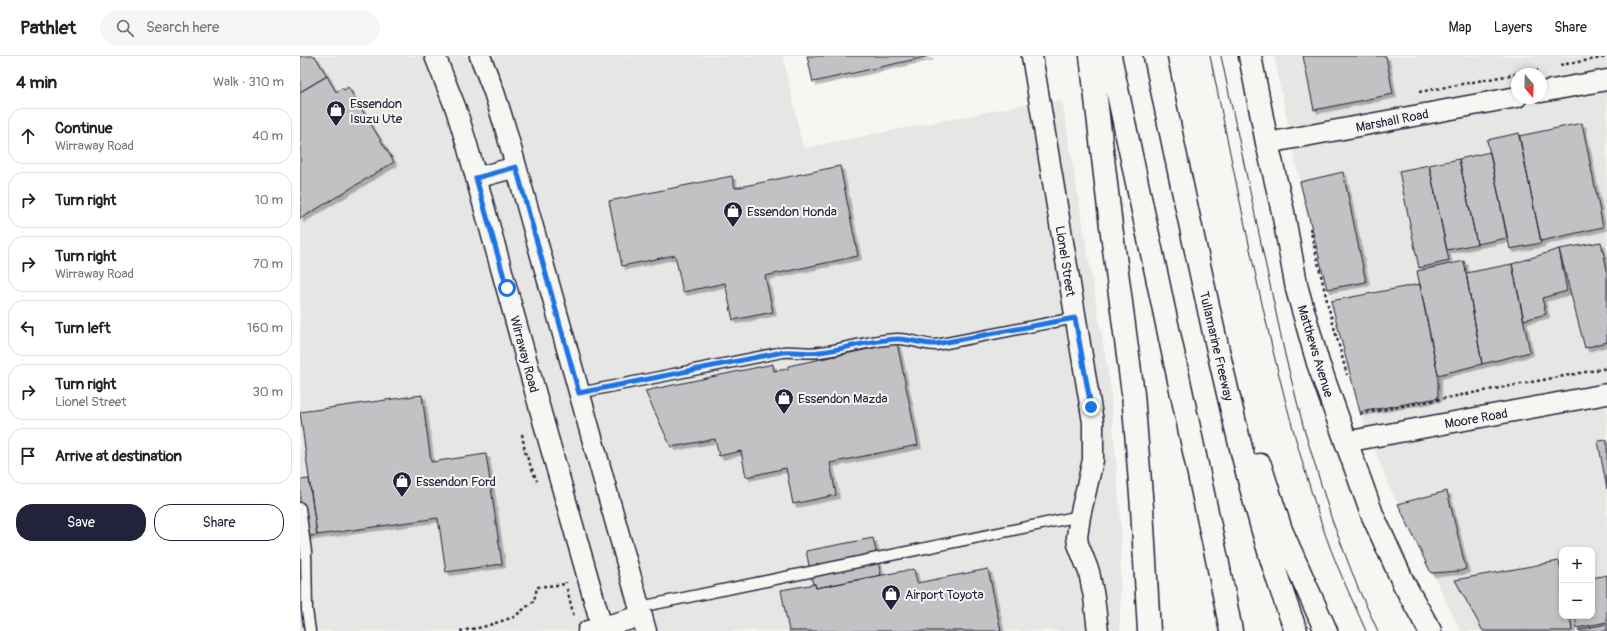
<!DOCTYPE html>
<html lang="en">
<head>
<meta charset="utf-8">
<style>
  :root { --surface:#fff; --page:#f6f6f6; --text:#222; --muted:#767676; --line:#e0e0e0; --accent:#22223b }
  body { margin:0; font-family:Pangolin,sans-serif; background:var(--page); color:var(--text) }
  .controls { position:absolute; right:12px; bottom:12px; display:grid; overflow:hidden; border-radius:8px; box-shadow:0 2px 6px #0003 }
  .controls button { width:36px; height:36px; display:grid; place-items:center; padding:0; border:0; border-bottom:1px solid var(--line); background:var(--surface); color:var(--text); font:20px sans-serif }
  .compass { position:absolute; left:1211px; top:12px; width:36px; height:36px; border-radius:50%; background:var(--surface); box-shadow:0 2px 6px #0003; rotate:161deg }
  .stop { position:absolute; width:12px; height:12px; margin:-9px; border:3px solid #1a73e8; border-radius:50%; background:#fff }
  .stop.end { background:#1a73e8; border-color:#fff; box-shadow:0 1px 4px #0008 }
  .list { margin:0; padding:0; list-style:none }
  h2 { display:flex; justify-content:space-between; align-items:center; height:52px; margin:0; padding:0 16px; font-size:17px }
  h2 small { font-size:13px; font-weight:400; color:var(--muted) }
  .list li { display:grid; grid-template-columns:26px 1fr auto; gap:12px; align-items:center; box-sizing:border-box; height:56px; margin:0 8px 8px; padding:0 8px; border:1px solid var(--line); border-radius:16px }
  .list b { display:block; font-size:15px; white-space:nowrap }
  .list p { margin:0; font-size:13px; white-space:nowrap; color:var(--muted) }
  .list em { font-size:13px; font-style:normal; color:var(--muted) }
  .actions { display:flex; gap:8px; padding:12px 16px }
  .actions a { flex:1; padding:9px 0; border:1px solid var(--accent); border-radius:16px; text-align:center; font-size:14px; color:var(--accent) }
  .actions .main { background:var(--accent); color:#fff }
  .icon { flex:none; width:22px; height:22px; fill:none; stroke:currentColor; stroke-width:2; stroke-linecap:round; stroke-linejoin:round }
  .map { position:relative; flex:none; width:1307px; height:575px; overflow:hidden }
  header { display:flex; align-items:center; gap:24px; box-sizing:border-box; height:56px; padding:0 20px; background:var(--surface); border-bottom:1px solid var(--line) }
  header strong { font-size:19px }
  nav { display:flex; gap:22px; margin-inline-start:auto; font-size:14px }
  .search { width:280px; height:36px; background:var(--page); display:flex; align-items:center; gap:10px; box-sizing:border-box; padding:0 14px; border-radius:22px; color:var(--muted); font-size:15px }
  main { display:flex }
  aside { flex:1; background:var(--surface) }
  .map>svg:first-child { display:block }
  .built { fill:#e6e6e4; fill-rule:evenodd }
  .building { fill:#c2c2c4; stroke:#22223b; filter:url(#shadow) }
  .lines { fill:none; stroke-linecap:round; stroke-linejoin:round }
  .lane-casing { stroke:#22223b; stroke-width:13 }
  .street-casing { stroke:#22223b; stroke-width:23 }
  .secondary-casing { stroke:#22223b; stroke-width:25 }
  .highway-casing { stroke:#22223b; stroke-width:25 }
  .path { stroke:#22223b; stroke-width:2.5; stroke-dasharray:3 3; stroke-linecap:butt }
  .lane { stroke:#f6f6f2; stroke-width:10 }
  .street { stroke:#f6f6f2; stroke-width:20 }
  .secondary { stroke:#f6f6f2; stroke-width:22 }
  .highway { stroke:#f6f6f2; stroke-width:22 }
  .tram { stroke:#22223b; stroke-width:1 }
  .route { stroke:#1a73e8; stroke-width:5 }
  .labels { text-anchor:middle; stroke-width:4; stroke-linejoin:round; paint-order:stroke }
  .poi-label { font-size:13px; fill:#22223b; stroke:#f6f6f2; text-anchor:start }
  .street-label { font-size:13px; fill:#22223b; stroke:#f6f6f2 }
</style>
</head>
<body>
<header>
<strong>Pathlet</strong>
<div class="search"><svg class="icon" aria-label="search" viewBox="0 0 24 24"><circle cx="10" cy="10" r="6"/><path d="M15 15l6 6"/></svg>Search here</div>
<nav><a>Map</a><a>Layers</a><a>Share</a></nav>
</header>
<main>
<aside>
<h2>4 min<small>Walk · 310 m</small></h2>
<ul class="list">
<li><svg class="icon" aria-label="ahead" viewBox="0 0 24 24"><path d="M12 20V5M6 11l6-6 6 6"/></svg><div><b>Continue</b><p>Wirraway Road</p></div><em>40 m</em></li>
<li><svg class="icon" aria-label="right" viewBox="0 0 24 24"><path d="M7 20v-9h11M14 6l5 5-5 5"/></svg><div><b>Turn right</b></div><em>10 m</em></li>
<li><svg class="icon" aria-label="right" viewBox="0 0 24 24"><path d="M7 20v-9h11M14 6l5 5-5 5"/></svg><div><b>Turn right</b><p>Wirraway Road</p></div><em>70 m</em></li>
<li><svg class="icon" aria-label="left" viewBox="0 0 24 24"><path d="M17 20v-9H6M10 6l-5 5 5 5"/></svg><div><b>Turn left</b></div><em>160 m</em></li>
<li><svg class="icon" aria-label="right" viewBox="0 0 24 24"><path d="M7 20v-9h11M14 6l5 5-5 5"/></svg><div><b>Turn right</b><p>Lionel Street</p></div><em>30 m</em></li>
<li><svg class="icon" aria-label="arrive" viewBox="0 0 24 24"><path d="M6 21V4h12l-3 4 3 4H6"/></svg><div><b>Arrive at destination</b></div></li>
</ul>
<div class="actions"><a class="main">Save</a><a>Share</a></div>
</aside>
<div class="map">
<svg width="1307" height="575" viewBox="0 0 1307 575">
  <defs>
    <filter id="shadow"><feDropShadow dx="3.5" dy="3.5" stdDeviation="0" flood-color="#0004"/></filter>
  </defs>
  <rect width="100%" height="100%" fill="#f6f6f2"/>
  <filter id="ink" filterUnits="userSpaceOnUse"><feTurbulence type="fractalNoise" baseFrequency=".025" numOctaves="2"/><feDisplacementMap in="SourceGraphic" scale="8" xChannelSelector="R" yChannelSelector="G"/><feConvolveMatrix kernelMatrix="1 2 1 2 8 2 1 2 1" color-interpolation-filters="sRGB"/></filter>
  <g filter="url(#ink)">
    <path class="built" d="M0 0H483L503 92 722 49 762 44 810 328 821 470 820 575H0Z
      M974 0H1307V575H1161L1088 428 1060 356 1000 126ZM1217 18H1241V42H1217ZM1262 494H1292V560H1262Z"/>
    <path class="building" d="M0 0H15L27 20 0 36Z
      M507 0H630L513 26Z
      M1003 0H1086L1093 38 1014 54Z
      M27 20 36 36 42 32 44 34 48 31 94 106 0 163V36Z
      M1282 67 1303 171 1241 185 1219 80Z
      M1219 77 1241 187 1210 193 1187 84Z
      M1190 96 1207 182 1177 188 1159 103Z
      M1159 103 1177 188 1147 194 1129 109Z
      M1129 109 1149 205 1119 212 1099 115Z
      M540 110 558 200 465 220 473 256 433 264 425 227 383 236 375 199 322 210 309 145 432 120 435 132Z
      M1043 116 1066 226 1027 233 1000 126Z
      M1301 186 1307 213V286L1285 292 1259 193Z
      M1259 193 1267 235 1242 242 1246 258 1224 264 1212 208Z
      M1164 205 1182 308 1138 319 1117 215Z
      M1212 208 1230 296 1182 308 1166 217Z
      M1120 228 1138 319V342L1060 356 1031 245Z
      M597 287 618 389 530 407 536 439 493 448 486 412 446 421 441 395 419 400 415 383 371 391 345 335 473 308 474 315 488 313V310Z
      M122 339 131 406 186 398 202 508 146 516 138 462 17 479 0 356Z
      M1307 384V433L1298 385Z
      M9 423 17 479 0 481V424Z
      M1147 435 1166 513 1160 515 1131 517 1098 448Z
      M573 482 581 519 516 532 515 528H513L506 495Z
      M1259 505 1262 520V560H1270L1272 575H1183L1155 524Z
      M614 513 617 527 688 513 701 575H489L481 534 515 528 516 532Z
      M1307 519V566L1277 572 1275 560H1292V522Z
      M1307 568V575H1278V574Z"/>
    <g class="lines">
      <g class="lane-casing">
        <path id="lane" d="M279 337 483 296C496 295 507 298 520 296 546 293 570 284 596 283 610 282 622 289 636 289L775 262
          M0 452 6 496 7 554 10 575
          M340 551 780 460"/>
      </g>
      <g class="street-casing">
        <path id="street" d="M135 0 156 53 167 89 246 375 303 575
          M180 0 194 36 205 71 346 575
          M732 0 793 366V404L780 460 777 481 778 488 789 516 794 541 798 575
          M1241 36 1307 24
          M967 87 1217 41
          M176 122 216 111
          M1045 386 1307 338
          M288 575 342 560"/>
      </g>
      <g class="secondary-casing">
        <path id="secondary" d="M950 0 967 87 983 156 997 233 1018 307 1072 458 1104 528 1130 575"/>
      </g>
      <g class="highway-casing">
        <path id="highway" d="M791 0 811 170 833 338 842 452 849 575
          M810 0 918 508 931 575
          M855 0C875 97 895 193 917 290 939 386 961 483 996 575
          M960 409 981 474 1026 575"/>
      </g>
      <path class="path" d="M1260 9 1307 1
        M1119 36 1238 14
        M1010 172 1028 249 1047 319
        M1060 358 1307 312
        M222 378 225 396 237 425
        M267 533 274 561
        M160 575 183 571 214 561 234 545 237 531 266 528V526"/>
      <use href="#lane" class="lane"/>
      <use href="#street" class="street"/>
      <use href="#secondary" class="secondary"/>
      <use href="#highway" class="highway"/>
      <path class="tram" d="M910 0C943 156 971 315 1021 466 1033 503 1050 539 1066 575
        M921 0 985 299 1004 373 1032 464 1058 532 1078 575"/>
    </g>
  </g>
  <g class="lines" filter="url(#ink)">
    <path class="route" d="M207 232 176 122 216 111 279 337 483 296C496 295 507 298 520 296 546 293 570 284 596 283 610 282 622 289 636 288L775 262 791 351"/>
  </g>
  <defs>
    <g id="shop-pin" transform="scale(1)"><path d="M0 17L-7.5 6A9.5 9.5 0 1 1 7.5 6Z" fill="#22223b" stroke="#f6f6f2"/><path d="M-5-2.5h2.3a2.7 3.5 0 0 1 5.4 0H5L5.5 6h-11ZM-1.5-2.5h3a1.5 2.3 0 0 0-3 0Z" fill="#fff"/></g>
  </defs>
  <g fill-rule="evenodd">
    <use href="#shop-pin" x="36" y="54"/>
    <use href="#shop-pin" x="433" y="155"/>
    <use href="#shop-pin" x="484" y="342"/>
    <use href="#shop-pin" x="102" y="425"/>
    <use href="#shop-pin" x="591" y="538"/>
  </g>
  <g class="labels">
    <g class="poi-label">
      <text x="50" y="52">Essendon<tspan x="50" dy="15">Isuzu Ute</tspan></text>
      <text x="447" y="160">Essendon Honda</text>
      <text x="498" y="347">Essendon Mazda</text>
      <text x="116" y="430">Essendon Ford</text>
      <text x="605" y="543">Airport Toyota</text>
    </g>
    <g class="street-label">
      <text transform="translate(1092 64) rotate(-11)" y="5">Marshall Road</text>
      <text transform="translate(766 205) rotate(81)" y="5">Lionel Street</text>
      <text transform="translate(917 290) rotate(77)" y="5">Tullamarine Freeway</text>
      <text transform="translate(1016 295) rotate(73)" y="5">Matthews Avenue</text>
      <text transform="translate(225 298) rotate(75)" y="5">Wirraway Road</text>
      <text transform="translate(1176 362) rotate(-10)" y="5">Moore Road</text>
    </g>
  </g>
</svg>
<div class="controls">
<button>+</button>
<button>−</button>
</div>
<svg class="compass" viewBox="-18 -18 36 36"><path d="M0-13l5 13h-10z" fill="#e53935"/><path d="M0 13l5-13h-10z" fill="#767676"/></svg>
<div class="stop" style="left:207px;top:232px"></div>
<div class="stop end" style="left:791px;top:351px"></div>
</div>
</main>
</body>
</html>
